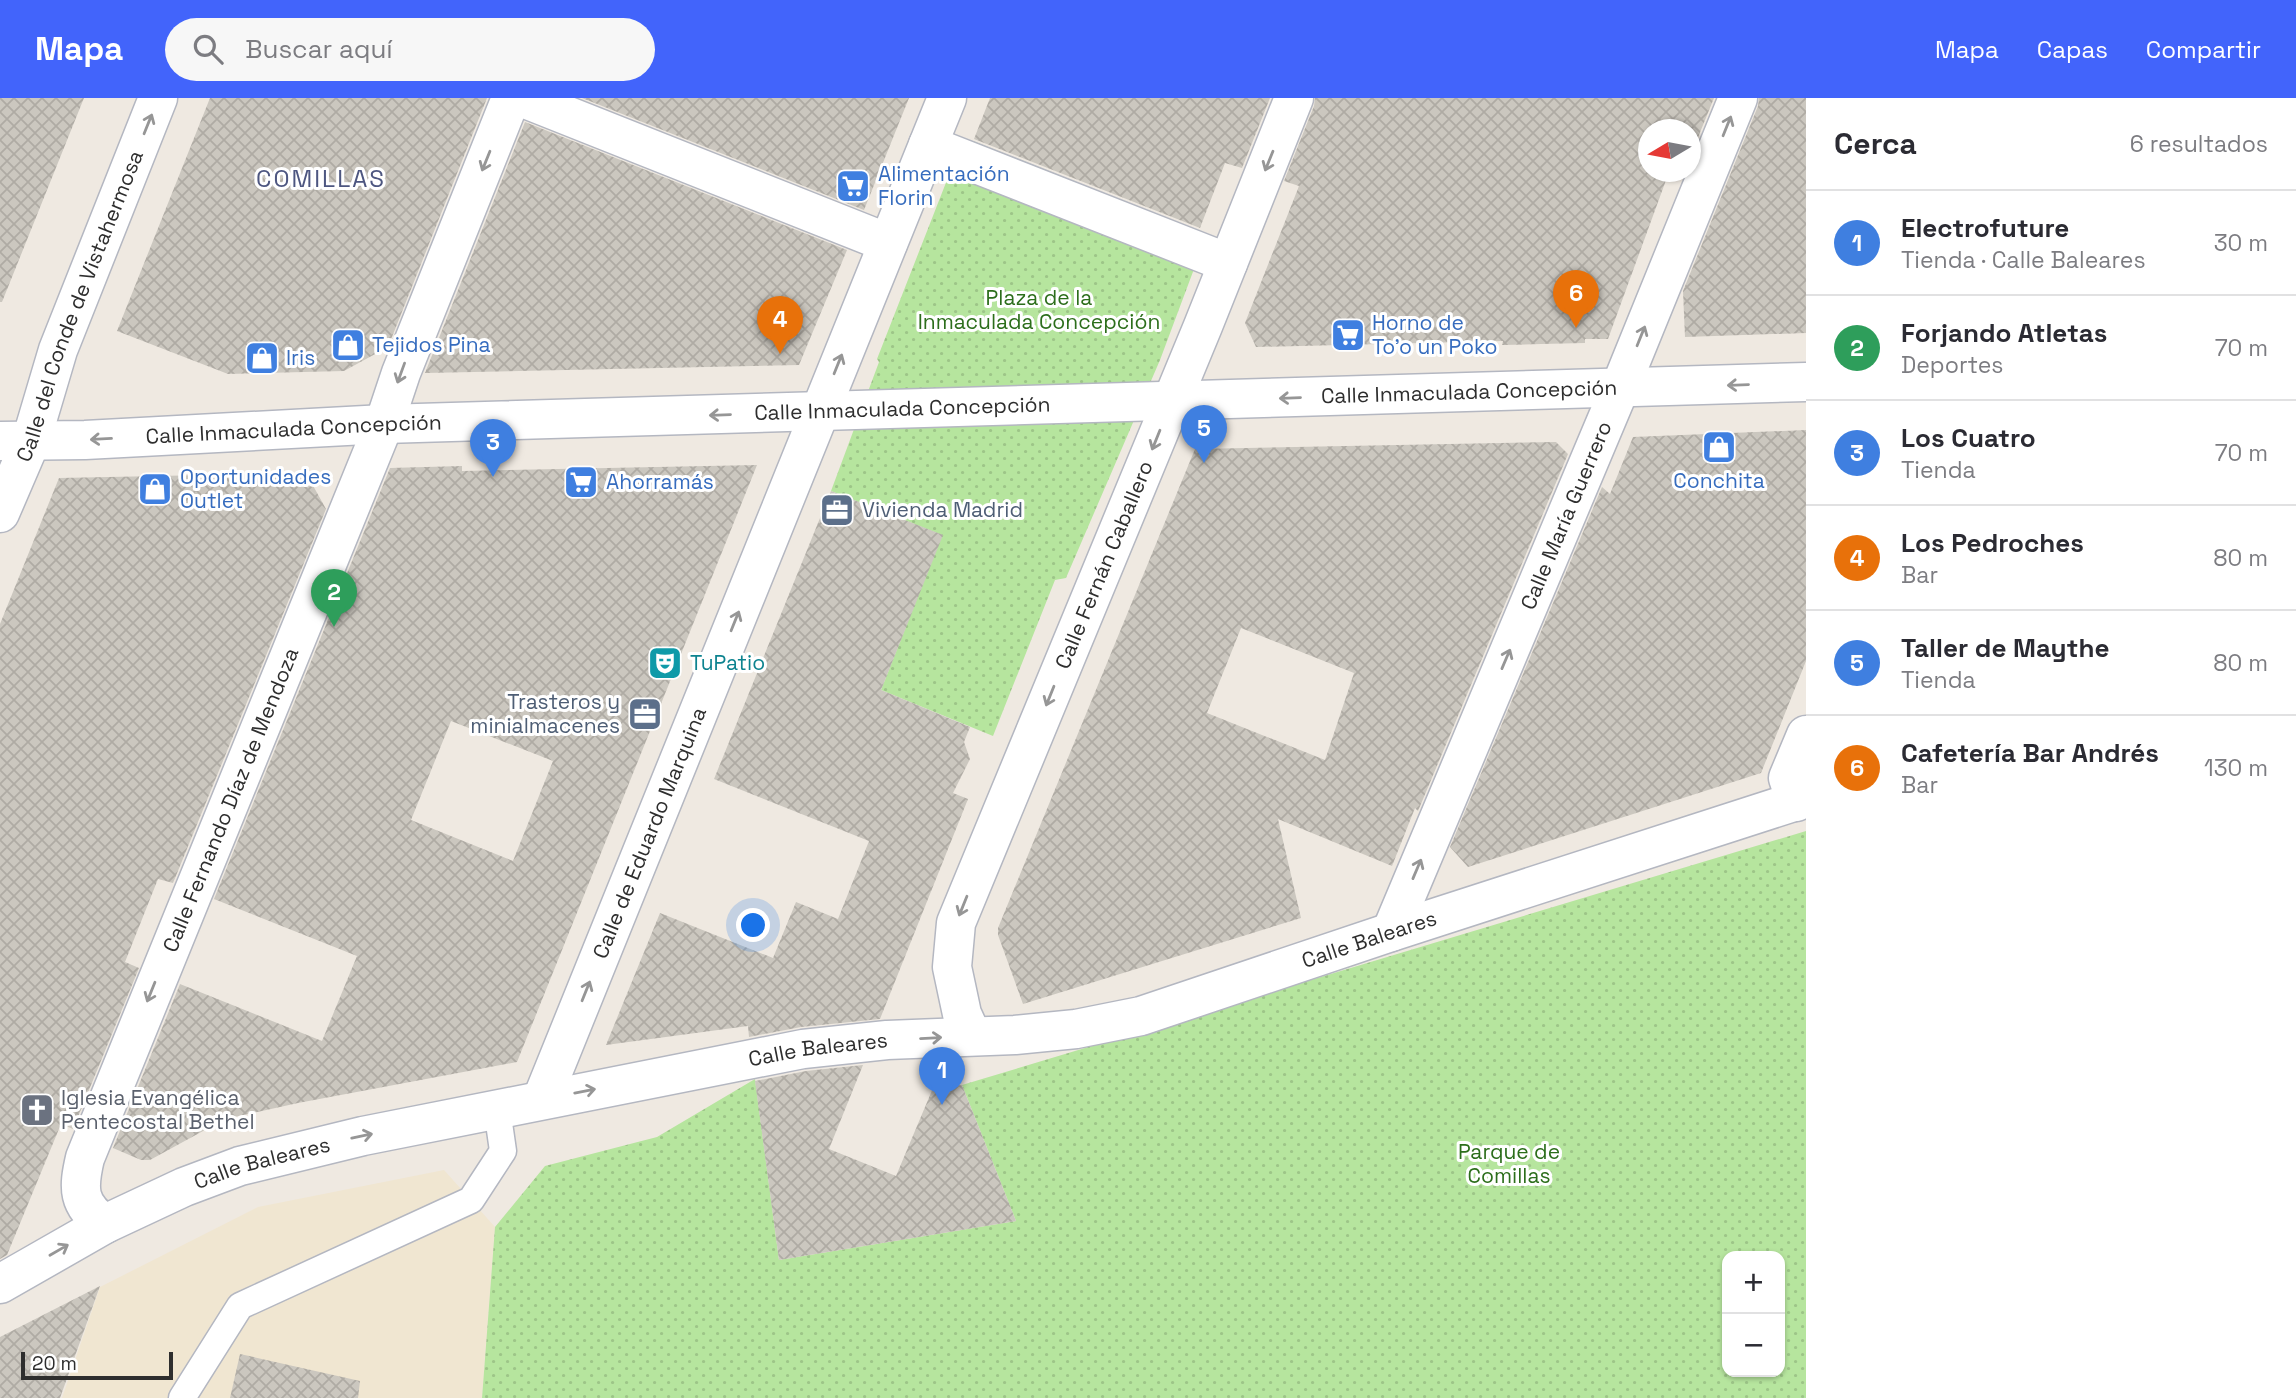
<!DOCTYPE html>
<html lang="es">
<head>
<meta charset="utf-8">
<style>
  :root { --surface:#fff; --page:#f7f7f7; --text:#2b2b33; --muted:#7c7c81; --line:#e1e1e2; --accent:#4264fb }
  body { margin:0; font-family:"Space Grotesk",sans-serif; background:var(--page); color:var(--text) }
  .controls { position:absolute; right:21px; bottom:21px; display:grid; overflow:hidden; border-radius:14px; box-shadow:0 2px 5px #0004 }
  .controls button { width:63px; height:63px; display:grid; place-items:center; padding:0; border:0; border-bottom:2px solid var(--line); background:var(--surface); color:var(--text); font:35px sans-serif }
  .compass { position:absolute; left:1638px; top:21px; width:63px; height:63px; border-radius:50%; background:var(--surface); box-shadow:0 2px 5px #0004; rotate:260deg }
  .scale { position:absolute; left:21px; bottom:18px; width:152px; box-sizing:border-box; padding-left:7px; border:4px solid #2e2e2e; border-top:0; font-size:19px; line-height:24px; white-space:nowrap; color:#2e2e2e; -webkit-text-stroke:5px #fff; paint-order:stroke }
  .you { position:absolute; left:754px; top:828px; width:24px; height:24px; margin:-18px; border:5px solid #fff; border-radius:50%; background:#1a73e8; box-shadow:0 0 0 10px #1a73e833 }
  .badge { display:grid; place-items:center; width:46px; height:46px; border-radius:50%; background:var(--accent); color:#fff; font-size:23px; font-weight:700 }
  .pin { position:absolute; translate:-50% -58px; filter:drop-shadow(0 2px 4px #0008) }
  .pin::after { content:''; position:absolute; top:37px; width:24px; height:21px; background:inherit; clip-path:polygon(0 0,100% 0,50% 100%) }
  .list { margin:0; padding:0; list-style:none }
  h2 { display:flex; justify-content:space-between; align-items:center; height:91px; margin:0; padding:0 28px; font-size:30px }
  h2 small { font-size:23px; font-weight:400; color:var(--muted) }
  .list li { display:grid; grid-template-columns:46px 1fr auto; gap:21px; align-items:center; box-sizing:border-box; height:105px; padding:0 28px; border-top:2px solid var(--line) }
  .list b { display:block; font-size:26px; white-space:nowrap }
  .list p { margin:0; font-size:23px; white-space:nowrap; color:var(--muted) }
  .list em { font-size:23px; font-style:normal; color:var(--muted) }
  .icon { flex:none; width:38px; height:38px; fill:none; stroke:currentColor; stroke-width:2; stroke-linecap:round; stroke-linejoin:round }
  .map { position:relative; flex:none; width:1806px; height:1300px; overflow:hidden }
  header { display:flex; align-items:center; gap:42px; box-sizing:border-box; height:98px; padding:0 35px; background:var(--accent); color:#fff }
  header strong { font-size:33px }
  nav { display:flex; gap:38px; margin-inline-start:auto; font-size:24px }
  .search { width:490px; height:63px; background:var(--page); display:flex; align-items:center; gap:18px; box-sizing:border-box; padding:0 24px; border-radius:38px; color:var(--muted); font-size:26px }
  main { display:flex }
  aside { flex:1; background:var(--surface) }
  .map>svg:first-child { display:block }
  .education { fill:#f0e6d1 }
  .green { fill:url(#green-dots); fill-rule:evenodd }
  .building { fill:url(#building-cross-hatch); fill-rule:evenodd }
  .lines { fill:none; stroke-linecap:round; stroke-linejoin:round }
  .lane-casing { stroke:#b4b7c1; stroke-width:29 }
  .street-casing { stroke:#b4b7c1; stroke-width:41 }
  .lane { stroke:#fff; stroke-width:26 }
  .street { stroke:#fff; stroke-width:38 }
  .oneway { stroke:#969696 }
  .labels { text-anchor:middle; stroke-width:6; stroke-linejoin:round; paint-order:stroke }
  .shop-label { font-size:21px; fill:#366cbe; stroke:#fff; text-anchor:start }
  .park-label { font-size:21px; fill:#2c6e1b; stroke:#fff }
  .street-label { font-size:21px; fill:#2e2e2e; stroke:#fff }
  .service-label { font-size:21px; fill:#4e5e75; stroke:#fff; text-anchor:start }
  .culture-label { font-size:21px; fill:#0d838f; stroke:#fff; text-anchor:start }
  .worship-label { font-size:21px; fill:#5b616d; stroke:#fff; text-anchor:start }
  .quarter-label { font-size:24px; letter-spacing:2px; fill:#4d5680; stroke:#fff }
</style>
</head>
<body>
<header>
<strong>Mapa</strong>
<div class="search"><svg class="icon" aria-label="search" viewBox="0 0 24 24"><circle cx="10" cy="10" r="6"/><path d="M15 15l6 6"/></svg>Buscar aquí</div>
<nav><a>Mapa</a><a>Capas</a><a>Compartir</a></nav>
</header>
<main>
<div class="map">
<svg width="1806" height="1300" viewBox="0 0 1806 1300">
  <defs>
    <pattern id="green-dots" width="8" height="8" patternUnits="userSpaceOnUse" patternTransform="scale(1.75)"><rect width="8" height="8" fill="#b6e59e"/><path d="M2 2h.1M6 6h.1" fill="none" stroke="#9dc588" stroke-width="1.8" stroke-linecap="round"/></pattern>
    <pattern id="building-cross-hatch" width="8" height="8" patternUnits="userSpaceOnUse" patternTransform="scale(1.75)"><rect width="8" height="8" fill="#cbc7bf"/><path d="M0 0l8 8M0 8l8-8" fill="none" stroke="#afaba4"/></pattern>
  </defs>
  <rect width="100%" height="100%" fill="#efe9e1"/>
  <path class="education" d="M444 1072 495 1129 482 1300H62L100 1189 258 1109Z"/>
  <path class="green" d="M973 43 1199 133 1200 155 1160 262 1066 480 1055 482 993 638 881 592 942 437 831 393 879 264 877 261 956 59Z
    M1806 733V1300H482L495 1129 545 1068 657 1039 755 981 779 1162 1016 1123 962 987ZM1727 1158H1780V1274H1727Z"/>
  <path class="building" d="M0 0H84L2 204H0Z
    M210 0H487L388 249 344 273 228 276 117 233Z
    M582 0H909L864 112Z
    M990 0H1270L1242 70 1225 65 1200 130 974 41Z
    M1315 0H1714L1690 59V32H1648V74H1669L1608 241H1585V245L1541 246 1502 247 1503 243 1256 249 1245 225 1299 88 1284 83 1314 8Z
    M1759 0H1806V235L1685 239 1683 193 1758 8Z
    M525 24 847 152 799 267 425 275Z
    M1806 332V563L1761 675 1468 769 1450 749 1602 389 1610 396 1633 339Z
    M1556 344 1568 356 1418 713 1415 710 1392 768 1278 721 1301 820 1023 906 998 837V830L1195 351ZM1241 530 1354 575 1325 662 1207 615Z
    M757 367 517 964 298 1005 225 1021 150 1062H141L113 1050 180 886 322 943 357 858 214 801 390 370 462 368V373ZM451 623 553 663 513 763 411 722Z
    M306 375 326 411 173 785 158 781 125 864 139 870 73 1031 61 1026 7 1157 0 1161V526L59 380Z
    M831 393 943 437 881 592 970 629 964 644 970 661 953 695 968 701 880 921 801 929 749 939 748 928 606 947 660 815 773 860 796 804 838 821 869 743 714 681Z
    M863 967 829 1051 896 1078 933 990 962 987 1016 1123 779 1162 755 983 806 973Z
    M100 1188 60 1300H0V1239Z
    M240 1256 360 1283 358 1300H230Z"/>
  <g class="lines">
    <g class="lane-casing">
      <path id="lane" d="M182 1300 240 1208 471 1102 503 1053 497 1011"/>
    </g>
    <g class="street-casing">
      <g id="street">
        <path d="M523 0 888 145"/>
        <path d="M928 47 1228 165"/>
        <path id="s1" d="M0 343 85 342 384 326 1806 284"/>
        <path id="s2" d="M0 415 31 343 58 252 158 0"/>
        <path d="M1796 704 1788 680 1806 637"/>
        <path id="s3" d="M1391 834 1620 290 1738 0"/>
        <path id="s4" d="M972 938 962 916 952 869 956 825 1203 228 1294 0"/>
        <path id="s5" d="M542 1001 947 0"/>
        <path id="s6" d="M105 1126C77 1107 78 1090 85 1060L384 326 401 275 511 0"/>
        <path id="s7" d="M0 1186 105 1126 184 1089 240 1068 363 1038 803 951 887 942 1015 937 1076 931 1141 918 1391 834 1806 700"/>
      </g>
    </g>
    <use href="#lane" class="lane"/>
    <use href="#street" class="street"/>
  </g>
  <defs><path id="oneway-shaft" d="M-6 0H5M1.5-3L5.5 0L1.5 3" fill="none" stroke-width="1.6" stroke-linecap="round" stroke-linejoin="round" transform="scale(1.75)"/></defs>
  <g class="oneway">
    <use href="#oneway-shaft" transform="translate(148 26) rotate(-68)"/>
    <use href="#oneway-shaft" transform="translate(1727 28) rotate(-68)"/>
    <use href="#oneway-shaft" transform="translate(486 63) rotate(112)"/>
    <use href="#oneway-shaft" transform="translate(1269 63) rotate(112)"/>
    <use href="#oneway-shaft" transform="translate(1641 238) rotate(-68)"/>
    <use href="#oneway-shaft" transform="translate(838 266) rotate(-68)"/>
    <use href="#oneway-shaft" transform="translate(401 275) rotate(110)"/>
    <use href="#oneway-shaft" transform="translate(1738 287) rotate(178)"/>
    <use href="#oneway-shaft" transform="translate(1290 300) rotate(178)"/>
    <use href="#oneway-shaft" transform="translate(720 317) rotate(178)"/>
    <use href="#oneway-shaft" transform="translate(101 341) rotate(177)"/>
    <use href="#oneway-shaft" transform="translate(1156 342) rotate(112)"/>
    <use href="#oneway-shaft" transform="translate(735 523) rotate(-68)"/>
    <use href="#oneway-shaft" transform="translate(1506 561) rotate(-67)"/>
    <use href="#oneway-shaft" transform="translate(1050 598) rotate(112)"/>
    <use href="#oneway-shaft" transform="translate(1417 771) rotate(-67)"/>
    <use href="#oneway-shaft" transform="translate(963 808) rotate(112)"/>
    <use href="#oneway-shaft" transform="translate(586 893) rotate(-68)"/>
    <use href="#oneway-shaft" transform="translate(151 894) rotate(112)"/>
    <use href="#oneway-shaft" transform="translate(931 940) rotate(-3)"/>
    <use href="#oneway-shaft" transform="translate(585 993) rotate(-11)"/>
    <use href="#oneway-shaft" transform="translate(362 1038) rotate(-12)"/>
    <use href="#oneway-shaft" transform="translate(59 1152) rotate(-30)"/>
  </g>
  <defs>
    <g id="supermarket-square" transform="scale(1.75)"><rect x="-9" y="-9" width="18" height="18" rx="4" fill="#3f7fe0" stroke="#fff"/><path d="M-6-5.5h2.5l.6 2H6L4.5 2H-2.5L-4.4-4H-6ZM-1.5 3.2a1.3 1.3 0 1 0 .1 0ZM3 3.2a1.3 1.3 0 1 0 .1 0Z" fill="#fff"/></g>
    <g id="shop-square" transform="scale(1.75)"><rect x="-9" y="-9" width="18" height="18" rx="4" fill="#3f7fe0" stroke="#fff"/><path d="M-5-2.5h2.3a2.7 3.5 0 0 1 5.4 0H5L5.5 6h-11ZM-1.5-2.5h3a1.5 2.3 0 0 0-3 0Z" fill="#fff"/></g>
    <g id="office-square" transform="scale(1.75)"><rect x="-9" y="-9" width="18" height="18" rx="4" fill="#5c6f8a" stroke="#fff"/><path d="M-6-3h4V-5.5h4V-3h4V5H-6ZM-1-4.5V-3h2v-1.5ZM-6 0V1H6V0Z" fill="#fff"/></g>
    <g id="theatre-square" transform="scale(1.75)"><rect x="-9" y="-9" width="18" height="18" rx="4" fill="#0f9aa8" stroke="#fff"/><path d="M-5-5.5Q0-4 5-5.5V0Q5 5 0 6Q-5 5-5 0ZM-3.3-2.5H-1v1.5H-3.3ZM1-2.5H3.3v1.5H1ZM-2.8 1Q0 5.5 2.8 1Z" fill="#fff"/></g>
    <g id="church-square" transform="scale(1.75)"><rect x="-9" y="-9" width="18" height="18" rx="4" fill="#6b7280" stroke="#fff"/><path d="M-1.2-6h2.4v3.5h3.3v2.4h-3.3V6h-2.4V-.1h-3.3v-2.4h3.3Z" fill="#fff"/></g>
  </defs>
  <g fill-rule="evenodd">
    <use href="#supermarket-square" x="853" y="88"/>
    <use href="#supermarket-square" x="1348" y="237"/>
    <use href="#shop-square" x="348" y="247"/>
    <use href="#shop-square" x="262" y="260"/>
    <use href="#shop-square" x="1719" y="349"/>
    <use href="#supermarket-square" x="581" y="384"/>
    <use href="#shop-square" x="155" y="391"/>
    <use href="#office-square" x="837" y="412"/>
    <use href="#theatre-square" x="665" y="565"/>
    <use href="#office-square" x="645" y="616"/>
    <use href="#church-square" x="37" y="1012"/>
  </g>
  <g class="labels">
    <g class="shop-label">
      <text x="878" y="83">Alimentación<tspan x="878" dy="24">Florin</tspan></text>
      <text x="1372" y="232">Horno de<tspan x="1372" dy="24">To'o un Poko</tspan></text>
      <text x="372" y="254">Tejidos Pina</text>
      <text x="286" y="267">Iris</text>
      <text x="180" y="386">Oportunidades<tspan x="180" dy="24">Outlet</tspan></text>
      <text x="1719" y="390" text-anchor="middle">Conchita</text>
      <text x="606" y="391">Ahorramás</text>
    </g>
    <g class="park-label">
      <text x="1039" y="207">Plaza de la<tspan x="1039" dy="24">Inmaculada Concepción</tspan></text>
      <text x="1509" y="1061">Parque de<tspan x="1509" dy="24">Comillas</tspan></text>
    </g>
    <g class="street-label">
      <text dy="7" stroke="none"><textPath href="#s2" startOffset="222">Calle del Conde de Vistahermosa</textPath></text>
      <text dy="7" stroke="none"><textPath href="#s1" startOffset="1470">Calle Inmaculada Concepción</textPath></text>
      <text dy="7" stroke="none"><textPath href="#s1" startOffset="903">Calle Inmaculada Concepción</textPath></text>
      <text dy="7" stroke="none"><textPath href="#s1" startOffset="294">Calle Inmaculada Concepción</textPath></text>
      <text dy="7" stroke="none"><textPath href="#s3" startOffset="452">Calle María Guerrero</textPath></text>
      <text dy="7" stroke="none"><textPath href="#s4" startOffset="504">Calle Fernán Caballero</textPath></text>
      <text dy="7" stroke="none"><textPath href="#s6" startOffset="462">Calle Fernando Díaz de Mendoza</textPath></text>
      <text dy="7" stroke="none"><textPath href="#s5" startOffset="287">Calle de Eduardo Marquina</textPath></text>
      <text dy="7" stroke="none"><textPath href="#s7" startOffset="1424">Calle Baleares</textPath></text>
      <text dy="7" stroke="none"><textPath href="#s7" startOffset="858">Calle Baleares</textPath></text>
      <text dy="7" stroke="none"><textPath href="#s7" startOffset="290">Calle Baleares</textPath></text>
    </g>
    <g class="service-label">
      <text x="862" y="419">Vivienda Madrid</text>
      <text x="620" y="611" text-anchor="end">Trasteros y<tspan x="620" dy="24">minialmacenes</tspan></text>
    </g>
    <g class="culture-label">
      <text x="690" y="572">TuPatio</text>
    </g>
    <g class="worship-label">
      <text x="61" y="1007">Iglesia Evangélica<tspan x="61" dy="24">Pentecostal Bethel</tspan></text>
    </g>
    <g class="quarter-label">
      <text x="321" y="89">COMILLAS</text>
    </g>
  </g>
</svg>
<div class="controls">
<button>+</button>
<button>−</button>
</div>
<svg class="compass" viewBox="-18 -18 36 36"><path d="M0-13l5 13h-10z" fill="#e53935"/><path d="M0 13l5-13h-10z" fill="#7c7c81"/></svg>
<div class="scale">20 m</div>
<div class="you"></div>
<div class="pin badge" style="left:942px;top:1007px;background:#3f7fe0">1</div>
<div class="pin badge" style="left:334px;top:529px;background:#2e9e5b">2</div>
<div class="pin badge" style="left:493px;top:379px;background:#3f7fe0">3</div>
<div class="pin badge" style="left:780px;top:256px;background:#e8710a">4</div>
<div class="pin badge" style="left:1204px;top:365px;background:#3f7fe0">5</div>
<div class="pin badge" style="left:1576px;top:230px;background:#e8710a">6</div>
</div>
<aside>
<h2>Cerca<small>6 resultados</small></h2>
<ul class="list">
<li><span class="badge" style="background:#3f7fe0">1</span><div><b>Electrofuture</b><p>Tienda · Calle Baleares</p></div><em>30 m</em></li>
<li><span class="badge" style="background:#2e9e5b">2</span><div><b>Forjando Atletas</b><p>Deportes</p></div><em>70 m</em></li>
<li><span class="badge" style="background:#3f7fe0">3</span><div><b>Los Cuatro</b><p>Tienda</p></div><em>70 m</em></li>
<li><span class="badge" style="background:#e8710a">4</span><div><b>Los Pedroches</b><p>Bar</p></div><em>80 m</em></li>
<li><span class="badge" style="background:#3f7fe0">5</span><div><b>Taller de Maythe</b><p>Tienda</p></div><em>80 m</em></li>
<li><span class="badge" style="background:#e8710a">6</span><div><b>Cafetería Bar Andrés</b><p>Bar</p></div><em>130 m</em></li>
</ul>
</aside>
</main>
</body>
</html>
